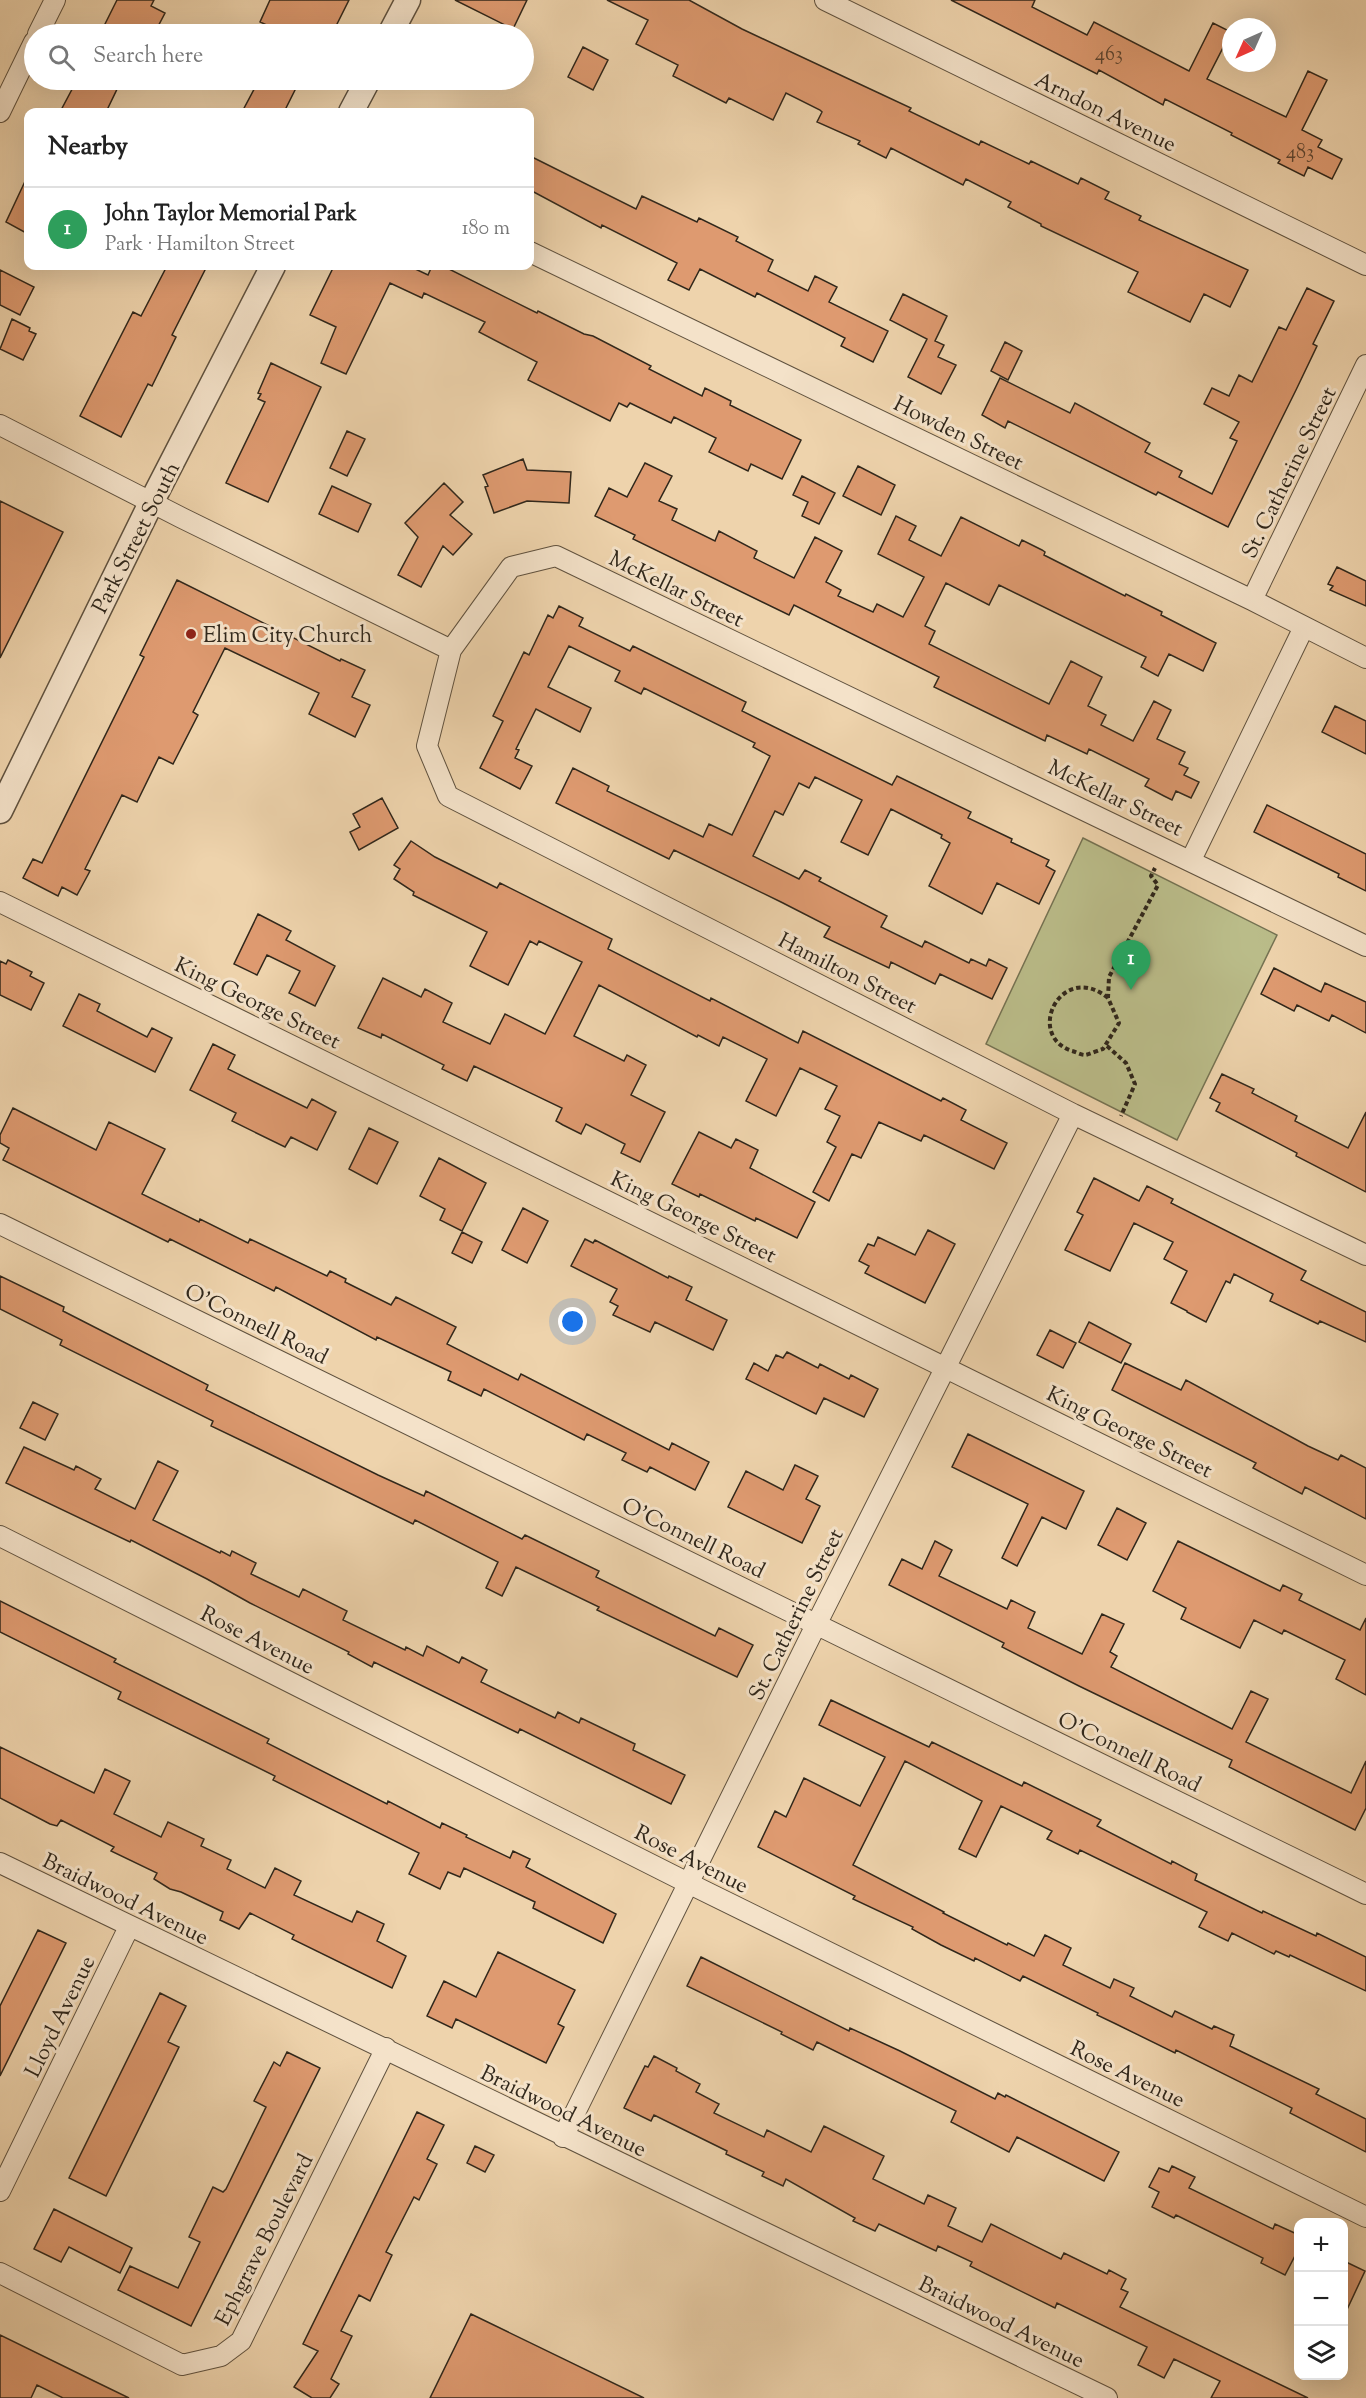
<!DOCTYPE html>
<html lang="en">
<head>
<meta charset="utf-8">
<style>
  :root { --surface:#fff; --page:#f2f2f2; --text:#222; --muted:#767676; --line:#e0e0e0; --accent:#8f2418 }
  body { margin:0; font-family:"Sorts Mill Goudy",serif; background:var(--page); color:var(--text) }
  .controls { position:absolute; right:18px; bottom:18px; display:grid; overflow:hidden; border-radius:12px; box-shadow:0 6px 24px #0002 }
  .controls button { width:54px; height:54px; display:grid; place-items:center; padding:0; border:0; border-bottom:2px solid var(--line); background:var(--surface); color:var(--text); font:30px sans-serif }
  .compass { position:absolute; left:1222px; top:18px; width:54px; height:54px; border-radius:50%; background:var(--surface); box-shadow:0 6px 24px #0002; rotate:225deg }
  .you { position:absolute; left:573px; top:1322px; width:21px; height:21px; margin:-15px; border:4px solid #fff; border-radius:50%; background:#1a73e8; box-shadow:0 0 0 9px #1a73e833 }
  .badge { display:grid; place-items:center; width:39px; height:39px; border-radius:50%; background:var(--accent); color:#fff; font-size:20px; font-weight:700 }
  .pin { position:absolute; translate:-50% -50px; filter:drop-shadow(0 2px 3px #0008) }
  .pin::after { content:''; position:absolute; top:32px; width:21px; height:18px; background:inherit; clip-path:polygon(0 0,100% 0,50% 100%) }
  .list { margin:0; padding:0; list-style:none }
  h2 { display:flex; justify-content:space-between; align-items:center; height:78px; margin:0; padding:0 24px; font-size:26px }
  h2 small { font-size:20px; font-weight:400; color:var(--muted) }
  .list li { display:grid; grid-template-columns:39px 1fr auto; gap:18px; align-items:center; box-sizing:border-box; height:84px; padding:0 24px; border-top:2px solid var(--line) }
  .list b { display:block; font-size:22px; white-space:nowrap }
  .list p { margin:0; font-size:20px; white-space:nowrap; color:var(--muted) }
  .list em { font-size:20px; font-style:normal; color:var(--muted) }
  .icon { flex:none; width:33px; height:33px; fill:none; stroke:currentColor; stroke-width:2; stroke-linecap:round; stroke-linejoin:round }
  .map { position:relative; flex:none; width:1366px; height:2398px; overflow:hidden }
  .search { position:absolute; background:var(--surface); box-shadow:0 6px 24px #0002; left:24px; top:24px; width:510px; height:66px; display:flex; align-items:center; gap:15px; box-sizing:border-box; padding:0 21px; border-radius:33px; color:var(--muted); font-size:22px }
  .panel { position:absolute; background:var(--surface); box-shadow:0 6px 24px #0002; left:24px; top:108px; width:510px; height:162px; border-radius:12px }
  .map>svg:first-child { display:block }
  .green { fill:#babc89; stroke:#757252; stroke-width:1.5 }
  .building { fill:#de9a70; stroke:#30271b; stroke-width:1.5 }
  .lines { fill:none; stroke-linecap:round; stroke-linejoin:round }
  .minor-casing { stroke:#60523f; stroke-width:22 }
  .tertiary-casing { stroke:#60523f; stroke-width:27 }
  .path { stroke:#30271b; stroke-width:4; stroke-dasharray:4.5 3; stroke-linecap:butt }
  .minor { stroke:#f4e2c9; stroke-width:20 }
  .tertiary { stroke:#f4e2c9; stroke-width:24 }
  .poi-dot { fill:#8f2418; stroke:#f4e2c9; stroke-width:2 }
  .labels { text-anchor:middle; stroke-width:6; stroke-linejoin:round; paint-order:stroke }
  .number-label { font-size:20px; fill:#5c4430 }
  .street-label { font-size:22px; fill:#30271b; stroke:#f4e2c9 }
  .poi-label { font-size:22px; fill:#30271b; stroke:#f4e2c9; text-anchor:start }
</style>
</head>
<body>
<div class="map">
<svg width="1366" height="2398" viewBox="0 0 1366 2398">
  <rect width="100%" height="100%" fill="#eed3ac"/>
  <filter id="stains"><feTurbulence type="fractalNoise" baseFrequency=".00333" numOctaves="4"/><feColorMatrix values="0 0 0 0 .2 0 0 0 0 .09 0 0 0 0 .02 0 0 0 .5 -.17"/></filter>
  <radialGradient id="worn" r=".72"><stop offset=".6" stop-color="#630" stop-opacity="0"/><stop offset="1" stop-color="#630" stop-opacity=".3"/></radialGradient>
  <path class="green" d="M1083 838 1277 935 1177 1140 986 1044Z"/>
  <path class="building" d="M117 0H154L151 6 165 13 154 34H100Z
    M270 0H349L332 34H286L260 22Z
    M455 0H527L513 29Z
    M607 0H689L742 29 883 95 911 108 909 111 979 145 981 141 1029 164 1031 161 1078 184 1081 178 1109 192 1105 199 1141 216 1139 220 1248 270 1230 307 1204 294 1190 322 1128 292 1138 272 1041 226V224L1008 207 1011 202 966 179 963 185 891 148 886 158 858 144 860 141 817 122 822 112 820 110 786 93 773 120 729 98 726 103 673 76 678 65 636 44 648 20Z
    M951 0H1035L1032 7 1087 35 1094 22 1189 71 1213 23 1231 32 1207 79 1286 117 1308 71 1327 80 1302 130 1322 140 1318 147 1342 159 1332 179 1308 167 1304 176 1278 163 1280 160 1231 135 1232 133 1165 99 1163 105 1099 70 1097 74Z
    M583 47 608 60 593 90 568 77Z
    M77 80H108L119 85 106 112H60Z
    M259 80H300L284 112H242Z
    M530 156 636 209 642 196 697 222 699 218 738 237 736 241 773 260 768 271 808 291 815 276 837 287 829 302 888 331 873 362 841 346 845 338 757 293 755 297 700 269 689 290 668 280 677 263 602 225 601 228 530 190Z
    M28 175V234L6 222Z
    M167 266H207L172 335 176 337 152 386 148 384 121 437 80 416 133 312 141 316Z
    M334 266H409L428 275 432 266H443L537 313 538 311 584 334 593 336 651 366 649 369 702 396 705 388 731 401 730 405 801 440 782 479 751 464 748 471 709 452 716 438 674 417 671 423 630 403 627 407 619 403 610 421 528 380 537 362 479 332 485 322 424 293 422 298 390 283 346 374 321 363 336 327 310 315Z
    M0 270 34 287 20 315 0 305Z
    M1307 288 1334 301 1313 344 1317 346 1296 390 1228 527 1158 492 1156 495 1008 421 1005 428 982 415 1000 378 1070 413 1075 403 1150 443 1145 452 1182 471 1179 477 1212 494 1237 441 1230 438 1239 422 1204 404 1212 388 1229 396 1239 375 1252 382 1279 327 1286 330Z
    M903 294 947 316 935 341 944 345 938 357 956 365 941 394 908 377 927 339 890 320Z
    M12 319 30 328 29 331 36 334 23 360 0 349Z
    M1005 342 1022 351 1008 380 991 371Z
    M271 363 321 387 268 502 226 483 265 402 258 399 261 394 258 393Z
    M347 431 365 439 347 476 330 468Z
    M523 459 527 470 571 472 569 503 527 501 494 513 485 487 488 486 483 475Z
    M645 463 672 476 659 501 677 509 672 520 715 541 719 531 757 551 754 558 794 578 815 537 842 551 826 582 841 590 838 596 873 612 877 604 903 617 924 577 878 554 896 516 916 526 909 540 941 556 961 517 1019 546 1022 540 1042 550 1045 552 1044 555 1125 596 1126 594 1162 612 1161 615 1216 643 1203 671 1169 654 1158 676 1141 667 1146 657 999 585 989 605 946 583 925 626 935 631 929 644 1049 704 1071 661 1102 677 1088 706 1106 715 1101 725 1133 741 1154 701 1171 710 1157 739 1185 752 1179 764 1188 768 1184 775 1199 782 1191 798 1176 791 1172 800 1164 796 1145 786 1149 779 1089 749 1087 754 1047 735 1045 741 934 687 939 677 794 605 789 615 633 539 635 535 595 516 609 488 627 497Z
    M858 466 895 485 881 515 843 496Z
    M802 476 835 493 819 524 802 516 808 502 793 495Z
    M444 483 463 502 450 515 472 534 453 555 443 546 421 587 398 575 418 537 405 523Z
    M332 486 371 504 358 532 319 514Z
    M0 501 63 532 0 658Z
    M1337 567 1366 581V606L1330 590 1333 586 1328 584Z
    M177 580 340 661 341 659 365 670 352 697 370 705 355 737 309 714 319 693 225 648 193 712 198 715 173 764 159 757 137 802 122 795 85 869 90 871 77 895 62 887 58 896 23 878 33 859 42 863 144 657 140 655Z
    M559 606 583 618 579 626 630 651 633 646 746 702 742 711 892 785 897 776 971 812 968 818 1012 839 1011 842 1049 860 1046 866 1055 871 1039 904 997 883 982 914 929 886 950 843 941 838 942 835 891 809 868 855 841 842 862 800 815 777 809 788 799 783 783 815 775 811 753 856 799 879 805 870 821 878 819 881 887 916 881 927 922 947 925 941 969 963 971 959 986 966 989 959 1007 968 992 999 940 974 935 984 891 962 889 968 824 937 830 927 781 902 674 850 669 859 556 803 573 768 609 786 607 791 703 837 709 824 732 835 770 756 753 747 755 743 644 688 641 694 615 681 620 671 569 646 548 687 591 708 580 732 536 709 516 749 519 750 515 758 532 766 520 789 480 768 503 721 493 716 508 685 524 652 529 655 548 615 553 618Z
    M1335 706 1366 721V754L1322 732Z
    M382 798 398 828 359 850 350 832 360 827 353 814Z
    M1267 805 1366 854V891L1338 877 1339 874 1254 832Z
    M411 841 435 857 497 888 500 883 612 939 608 949 710 1001 711 998 798 1043 803 1031 941 1101 943 1098 966 1110 961 1120 1007 1143 994 1169 924 1135 921 1141 879 1122 861 1158 852 1154 829 1201 813 1192 836 1147 827 1142 840 1116 825 1109 837 1086 800 1068 776 1116 746 1101 767 1059 723 1037 719 1046 698 1035 697 1037 599 985 574 1036 624 1061 627 1055 646 1065 631 1095 665 1112 640 1162 621 1153 625 1144 586 1124 581 1134 563 1125 556 1121 562 1108 474 1066 467 1081 442 1069 444 1065 382 1034 381 1038 358 1028 383 978 421 997 425 989 452 1003 443 1022 490 1044 505 1014 545 1034 582 962 539 941 537 945 530 941 508 985 470 966 487 932 413 895 414 892 394 879 400 869 394 865Z
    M258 914 291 931 286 940 335 966 315 1006 289 993 300 971 267 955 257 975 234 964Z
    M8 960 32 972 30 976 44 983 31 1010 0 995V961L6 964Z
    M1274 968 1321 992 1325 983 1366 1002V1033L1332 1015 1329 1021 1297 1005 1294 1011 1261 994Z
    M79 994 100 1004 97 1011 147 1037 152 1028 172 1038 155 1072 63 1026Z
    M213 1044 235 1055 228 1069 307 1108 312 1099 336 1112 317 1150 291 1137 285 1147 232 1121 236 1113 190 1090Z
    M1222 1074 1254 1089 1252 1093 1297 1116 1295 1121 1348 1148 1366 1112V1192L1296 1156 1297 1153 1216 1111 1220 1103 1210 1098Z
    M13 1108 96 1150 109 1122 165 1149 142 1194 199 1222 200 1219 248 1243 250 1239 327 1276 330 1271 346 1279 345 1282 391 1305 396 1297 456 1327 447 1344 518 1380 521 1374 669 1450 672 1443 709 1462 695 1490 650 1467 647 1472 622 1460 626 1453 587 1434 584 1440 484 1389 481 1396 448 1380 451 1372 377 1337 376 1340 276 1287 274 1291 170 1239 168 1242 3 1160 9 1148 0 1143V1135Z
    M369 1128 398 1142 377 1184 349 1169Z
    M699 1132 731 1148 736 1139 758 1150 750 1168 815 1202 797 1238 756 1218 755 1221 700 1194 699 1197 672 1184Z
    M439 1158 486 1183 462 1231 440 1220 445 1209 420 1196Z
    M1094 1178 1139 1201 1147 1186 1173 1199 1171 1203 1306 1271 1301 1280 1366 1312V1342L1320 1321 1318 1324 1270 1301 1273 1294 1234 1274 1230 1283 1226 1281 1206 1322 1187 1312V1311L1171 1303 1187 1271 1164 1259 1173 1242 1134 1223 1110 1271 1065 1250 1083 1215 1077 1212Z
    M523 1208 548 1221 527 1263 502 1250Z
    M928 1230 955 1244 925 1303 865 1273 869 1266 859 1261 868 1244 874 1246 878 1237 915 1255Z
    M462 1232 482 1242 472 1263 452 1253Z
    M585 1239 593 1243 595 1240 668 1278 669 1276 692 1287 686 1300 727 1320 713 1350 655 1322 650 1332 613 1315 618 1306 610 1302 617 1289 571 1266Z
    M0 1276 64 1307 63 1311 208 1385 206 1390 378 1475 424 1496 426 1491 522 1539 525 1535 599 1571 596 1577 715 1636 719 1628 753 1645 737 1677 597 1610 599 1607 516 1567 502 1596 486 1588 498 1562 415 1520 413 1524 255 1447 211 1426 213 1421 60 1345 62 1340 0 1309Z
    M1089 1322 1131 1344 1121 1363 1079 1342Z
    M1050 1330 1076 1343 1063 1368 1037 1355Z
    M787 1352 818 1368 820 1364 849 1379 851 1375 878 1389 864 1417 824 1398 816 1414 746 1379 754 1363 768 1371 776 1355 783 1358Z
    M1125 1363 1181 1390 1186 1380 1308 1446 1338 1460 1341 1455 1366 1468V1519L1305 1487 1302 1494 1253 1468 1256 1463 1112 1390Z
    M33 1402 58 1414 45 1440 20 1428Z
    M968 1434 1084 1491 1066 1529 1042 1517 1017 1566 1002 1558 1028 1504 952 1467Z
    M24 1447 74 1470 76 1466 101 1479 95 1489 135 1509 158 1461 178 1471 153 1520 220 1553 221 1551 230 1556 232 1551 256 1563 251 1574 299 1597 303 1589 347 1611 343 1620 405 1650 406 1647 423 1656 427 1646 459 1663 462 1657 487 1670 481 1682 555 1718 558 1712 579 1723 581 1718 635 1744 633 1750 685 1775 671 1804 520 1729 518 1733 374 1662 372 1667 348 1654 349 1652 250 1603 207 1579 131 1540 130 1542 6 1483Z
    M795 1465 818 1476 806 1499 820 1506 802 1543 728 1507 746 1471 783 1490Z
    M1117 1508 1146 1523 1127 1560 1098 1545Z
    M935 1541 952 1550 939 1576 1007 1609 1011 1600 1035 1612 1028 1628 1082 1654 1102 1614 1124 1624 1110 1652 1117 1656 1111 1667 1232 1729 1251 1691 1268 1699 1246 1742 1351 1793 1366 1761V1808L1355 1830 1229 1767 1232 1760 1079 1686 1002 1647 1004 1643 889 1585 902 1559 922 1569Z
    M1178 1541 1280 1591 1283 1585 1302 1594 1299 1600 1360 1630 1366 1618V1695L1336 1679 1345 1660 1284 1630 1282 1634 1254 1620 1240 1648 1181 1619 1186 1608 1153 1591Z
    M0 1601 116 1659 114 1662 269 1739 267 1743 387 1804 388 1801 440 1828 442 1823 467 1835 466 1837 510 1858 513 1851 530 1859 526 1867 616 1914 603 1943 533 1908 535 1902 464 1868 460 1877 448 1872 440 1889 409 1874 419 1853 273 1780 275 1776 118 1699 121 1692 0 1632Z
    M831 1700 929 1747 932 1742 1022 1786 1024 1782 1101 1820 1097 1826 1171 1864 1172 1861 1197 1874 1195 1880 1262 1913 1263 1911 1316 1936 1317 1933 1366 1957V1991L1290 1955 1289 1957 1276 1951 1274 1954 1232 1933 1228 1941 1199 1927 1207 1912 1080 1850 1078 1854 1047 1839 1052 1831 1001 1806 976 1857 959 1849 982 1801 905 1761 853 1865 944 1912 943 1913 1007 1945 1008 1943 1034 1956 1045 1935 1071 1948 1063 1965 1110 1988 1114 1979 1134 1988 1130 1996 1172 2017 1175 2011 1212 2029 1214 2026 1234 2035 1230 2046 1319 2089 1316 2094 1366 2119V2152L1290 2113 1292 2108 1176 2050 1175 2053 1116 2024 1097 2015 1098 2013 1023 1976 1020 1981 975 1958 974 1961 941 1945 912 1929 913 1927 853 1899 855 1896 758 1847 775 1811 786 1817 804 1778 860 1806 885 1757 819 1725Z
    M0 1747 94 1793 105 1769 130 1781 114 1814 161 1837 168 1822 204 1839 201 1846 231 1860 227 1869 265 1888 275 1868 301 1881 294 1895 352 1922 357 1911 384 1924 377 1941 406 1956 392 1988 292 1939 294 1935 250 1913 239 1929 220 1920 223 1912 181 1892 170 1889 154 1879 157 1873 111 1851 114 1847 61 1820 57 1826 50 1824 0 1798Z
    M38 1930 66 1943 0 2076V2006Z
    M498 1952 575 1990 558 2024 564 2027 546 2063 456 2019 452 2028 427 2016 444 1981 476 1997Z
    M701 1957 849 2031 850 2028 900 2051 995 2099 998 2093 1005 2097 1006 2095 1119 2152 1104 2181 1017 2137 1009 2152 951 2122 956 2111 817 2042 813 2050 781 2034 782 2032 687 1986Z
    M160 1993 186 2006 168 2042 179 2047 106 2196 69 2178Z
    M287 2052 320 2068 191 2326 118 2290 130 2266 178 2288 200 2242 189 2237 213 2187 223 2192 226 2189 266 2107 254 2101 274 2062 280 2066Z
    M654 2056 677 2068 676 2071 700 2084 696 2092 719 2104 714 2113 764 2137 767 2130 811 2152 824 2126 884 2156 873 2179 924 2204 928 2195 956 2208 948 2226 982 2242 991 2224 1061 2259 1064 2253 1107 2274 1109 2270 1126 2279 1121 2289 1128 2292 1120 2307 1308 2398H1211L1220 2381 1174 2359 1164 2378 1138 2365 1147 2347 1057 2303 1055 2308 970 2266 972 2262 938 2246 936 2251 879 2224 875 2231 853 2221 855 2218 786 2179 783 2186 762 2176 764 2172 726 2154 727 2151 654 2115 651 2121 624 2108 645 2066 648 2067Z
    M417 2112 444 2125 427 2159 437 2164 419 2200 414 2197 386 2252 392 2255 370 2301 359 2295 341 2331 352 2336 331 2379 339 2384 330 2398H312L294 2387 318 2351 303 2344Z
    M475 2146 494 2155 485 2172 467 2163Z
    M1172 2166 1195 2177 1189 2188 1273 2229 1275 2224 1299 2235V2248L1285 2275 1261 2263 1263 2258 1176 2215 1174 2218 1152 2207 1159 2192 1149 2187 1159 2168 1169 2172Z
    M54 2209 132 2248 120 2273 69 2247 61 2262 34 2249Z
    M1344 2261 1365 2271 1344 2316Z
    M471 2314 644 2398H430Z
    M0 2335 94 2381 129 2398H63L37 2385 31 2398H0Z"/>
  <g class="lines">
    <g class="minor-casing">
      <path id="minor" d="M825 0 1366 265
        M38 34 55 0
        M0 112 34 42
        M530 252 1252 600 1366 658
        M0 425 182 518 451 650
        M1252 600 1366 365
        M1191 860 1304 627
        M0 902 1366 1575
        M1366 946 556 556 511 567 451 650 427 746 448 796 1073 1114 1366 1255
        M0 1224 1366 1894
        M0 1536 690 1884 1366 2217
        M0 1863 1107 2398
        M563 2137 817 1623 1073 1114
        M0 2191 129 1927
        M0 2273 182 2365 221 2356 241 2341 386 2048"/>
    </g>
    <g class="tertiary-casing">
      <path id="tertiary" d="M390 34 408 0
        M351 112 368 80
        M0 811 152 501 273 266"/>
    </g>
    <path class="path" d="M1108 998C1062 960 1024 1035 1072 1051 1076 1052 1081 1055 1085 1055 1091 1054 1098 1050 1103 1049L1119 1023 1108 998 1109 977 1158 885 1151 876 1155 868
      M1107 1046 1126 1063 1135 1084 1121 1116"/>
    <use href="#minor" class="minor"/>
    <use href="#tertiary" class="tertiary"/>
  </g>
  <circle class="poi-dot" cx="191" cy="634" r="6"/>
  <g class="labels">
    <g class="number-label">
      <text x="1109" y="60">463</text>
      <text x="1300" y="158">483</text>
    </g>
    <g class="street-label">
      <text transform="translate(1106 111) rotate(26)" y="8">Arndon Avenue</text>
      <text transform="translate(959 432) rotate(26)" y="8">Howden Street</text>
      <text transform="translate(1288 472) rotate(-64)" y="8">St. Catherine Street</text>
      <text transform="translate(135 537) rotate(-63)" y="8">Park Street South</text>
      <text transform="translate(677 588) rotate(26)" y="8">McKellar Street</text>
      <text transform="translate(1116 797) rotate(26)" y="8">McKellar Street</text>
      <text transform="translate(848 972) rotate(27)" y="8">Hamilton Street</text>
      <text transform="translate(258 1002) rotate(26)" y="8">King George Street</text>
      <text transform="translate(694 1216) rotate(26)" y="8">King George Street</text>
      <text transform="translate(257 1323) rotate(26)" y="8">O'Connell Road</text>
      <text transform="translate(1130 1431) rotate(26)" y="8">King George Street</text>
      <text transform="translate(694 1537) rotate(26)" y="8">O'Connell Road</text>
      <text transform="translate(795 1614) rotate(-64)" y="8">St. Catherine Street</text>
      <text transform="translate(258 1639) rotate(27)" y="8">Rose Avenue</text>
      <text transform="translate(1130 1751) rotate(26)" y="8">O'Connell Road</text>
      <text transform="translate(692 1858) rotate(27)" y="8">Rose Avenue</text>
      <text transform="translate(126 1898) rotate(26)" y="8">Braidwood Avenue</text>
      <text transform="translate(59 2016) rotate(-64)" y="8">Lloyd Avenue</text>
      <text transform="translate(1128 2073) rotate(26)" y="8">Rose Avenue</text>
      <text transform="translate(564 2110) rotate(26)" y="8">Braidwood Avenue</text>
      <text transform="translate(263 2239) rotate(-63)" y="8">Ephgrave Boulevard</text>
      <text transform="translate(1002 2321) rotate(26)" y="8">Braidwood Avenue</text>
    </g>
    <g class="poi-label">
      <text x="203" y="642">Elim City Church</text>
    </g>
  </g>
  <rect width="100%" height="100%" filter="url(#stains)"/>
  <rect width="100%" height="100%" fill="url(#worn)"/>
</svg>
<div class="controls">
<button>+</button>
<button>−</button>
<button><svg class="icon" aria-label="layers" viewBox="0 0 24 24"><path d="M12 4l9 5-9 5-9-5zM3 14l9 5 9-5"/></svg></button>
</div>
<svg class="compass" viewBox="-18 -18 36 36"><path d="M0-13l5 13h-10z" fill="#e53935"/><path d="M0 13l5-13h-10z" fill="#767676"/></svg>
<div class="you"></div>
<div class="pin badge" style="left:1131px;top:990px;background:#2e9e5b">1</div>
<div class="search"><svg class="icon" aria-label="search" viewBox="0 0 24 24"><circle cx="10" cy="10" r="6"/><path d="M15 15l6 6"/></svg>Search here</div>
<section class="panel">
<h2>Nearby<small></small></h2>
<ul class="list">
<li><span class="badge" style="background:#2e9e5b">1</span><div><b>John Taylor Memorial Park</b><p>Park · Hamilton Street</p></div><em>180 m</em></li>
</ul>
</section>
</div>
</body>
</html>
